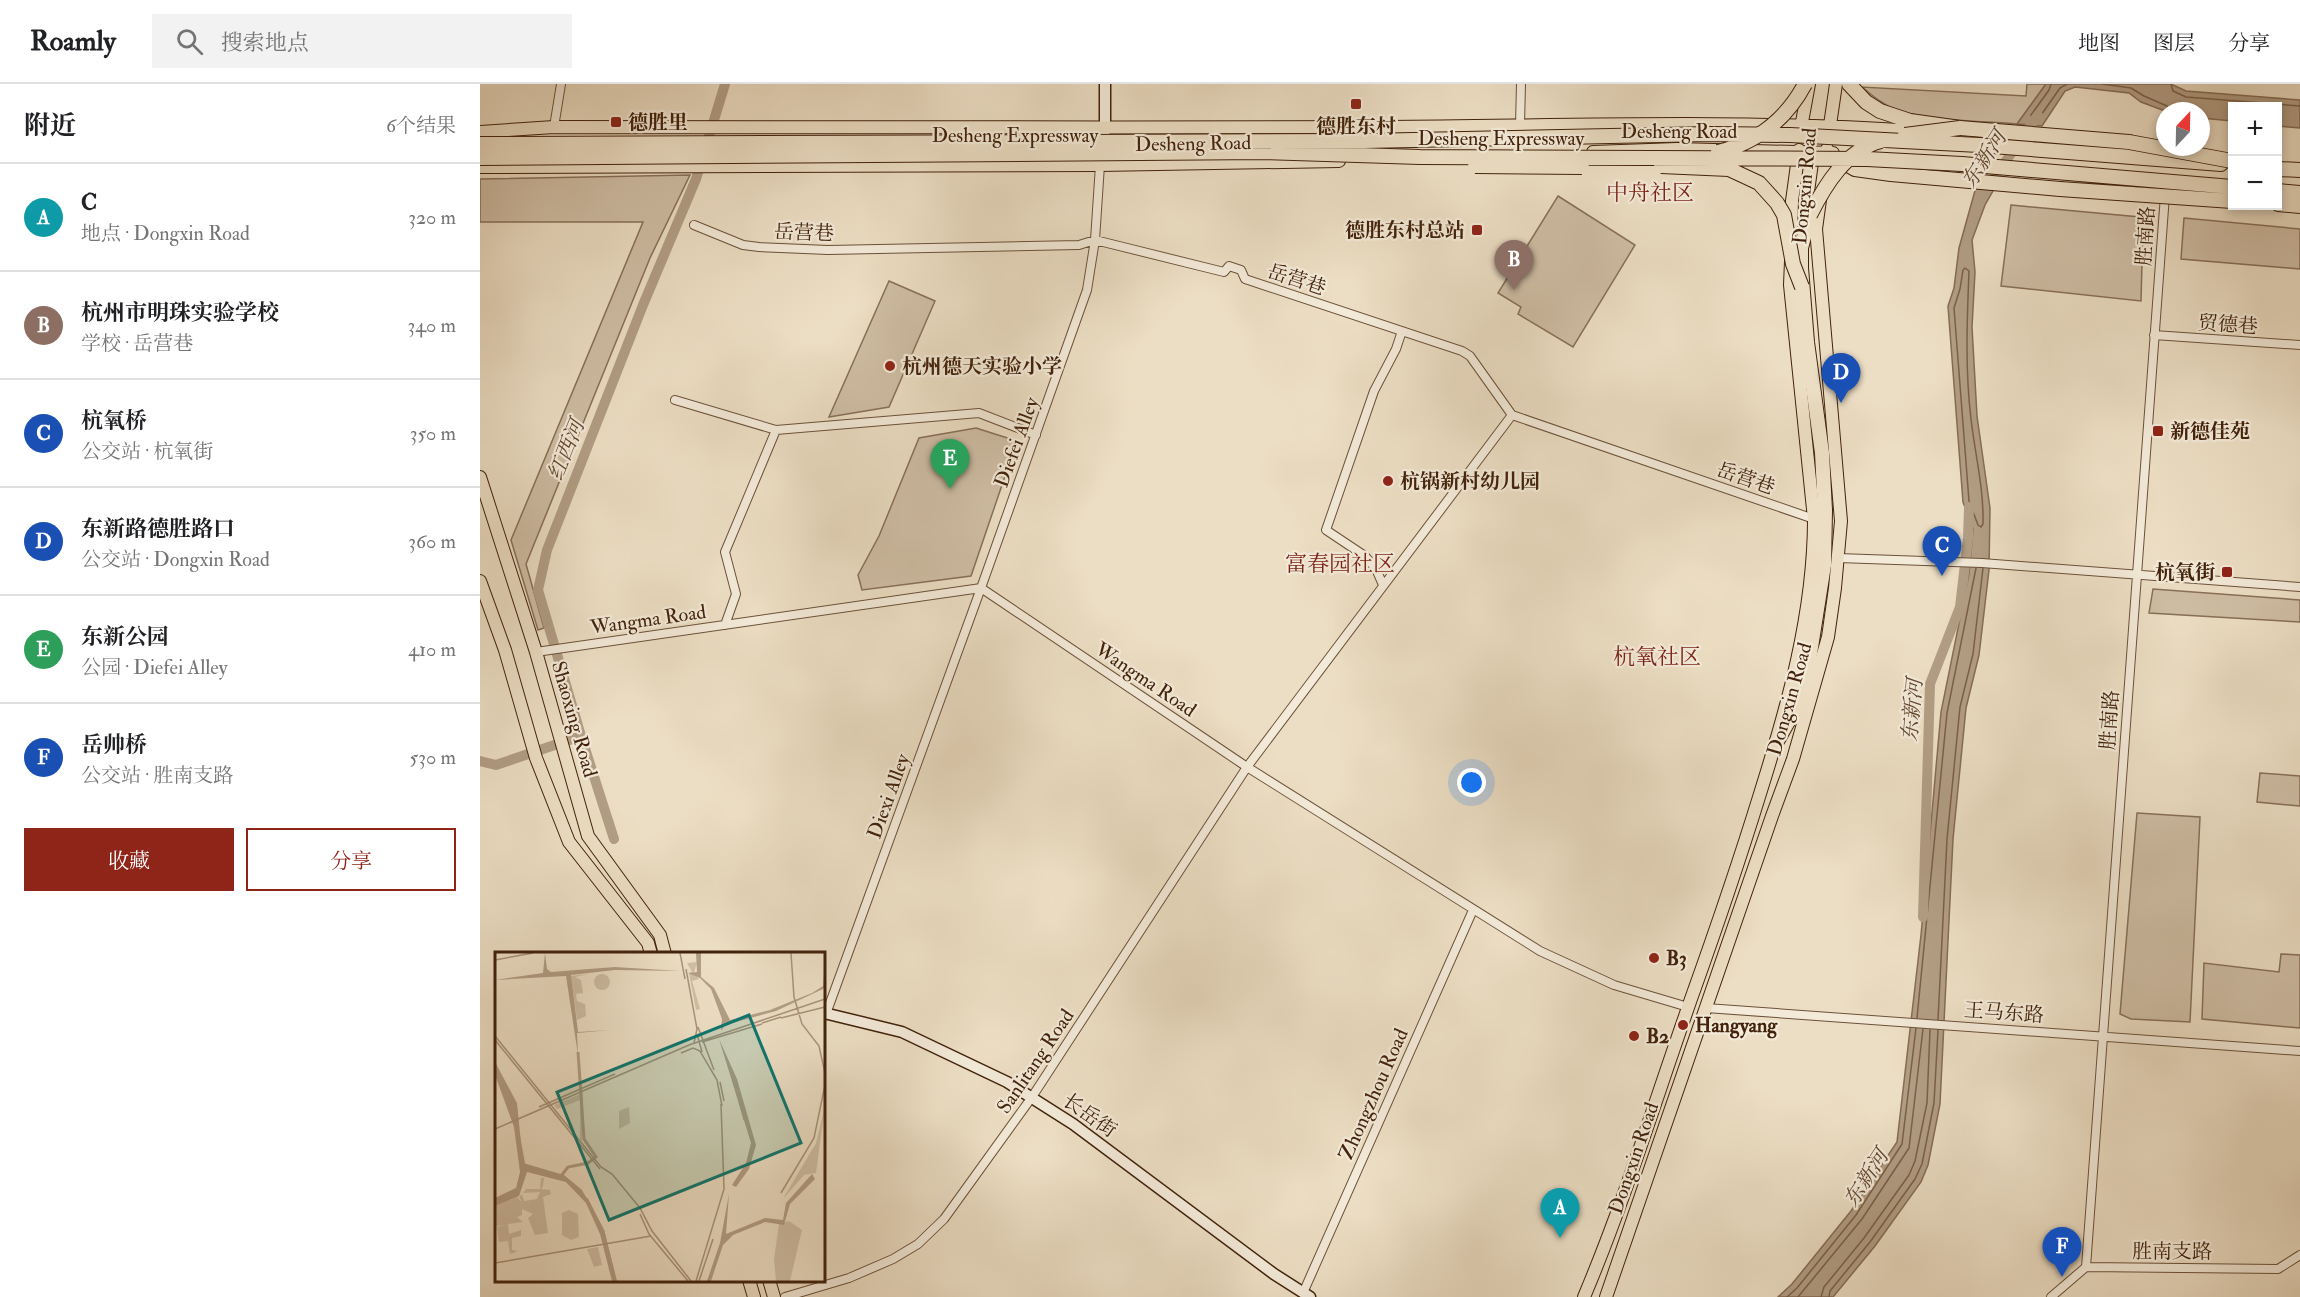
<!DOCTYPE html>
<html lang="zh">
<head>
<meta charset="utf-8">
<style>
  :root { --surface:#fff; --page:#f2f2f2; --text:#202124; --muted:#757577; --line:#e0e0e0; --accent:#8f2418 }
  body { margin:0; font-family:"IM FELL Double Pica","Noto Serif SC",serif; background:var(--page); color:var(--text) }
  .controls { position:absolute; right:18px; top:18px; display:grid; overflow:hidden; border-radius:0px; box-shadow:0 3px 9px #0003 }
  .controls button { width:54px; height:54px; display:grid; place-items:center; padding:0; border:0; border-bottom:2px solid var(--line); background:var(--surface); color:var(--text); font:30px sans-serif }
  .compass { position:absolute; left:1676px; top:18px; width:54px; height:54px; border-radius:50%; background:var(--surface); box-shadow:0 3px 9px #0003; rotate:22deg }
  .you { position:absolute; left:992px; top:699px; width:21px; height:21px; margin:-15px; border:4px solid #fff; border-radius:50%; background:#1a73e8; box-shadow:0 0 0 9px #1a73e833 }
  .badge { display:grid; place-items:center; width:39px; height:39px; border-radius:50%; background:var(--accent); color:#fff; font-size:20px; font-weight:700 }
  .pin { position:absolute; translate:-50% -50px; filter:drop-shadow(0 2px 3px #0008) }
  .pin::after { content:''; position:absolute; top:32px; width:21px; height:18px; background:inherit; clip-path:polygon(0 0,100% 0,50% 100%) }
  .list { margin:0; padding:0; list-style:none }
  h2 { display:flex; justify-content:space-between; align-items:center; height:78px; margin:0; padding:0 24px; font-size:26px }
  h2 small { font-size:20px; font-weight:400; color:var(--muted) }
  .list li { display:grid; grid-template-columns:39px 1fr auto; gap:18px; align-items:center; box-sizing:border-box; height:108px; padding:0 24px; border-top:2px solid var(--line) }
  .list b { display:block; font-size:22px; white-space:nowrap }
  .list p { margin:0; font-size:20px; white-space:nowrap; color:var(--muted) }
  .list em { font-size:20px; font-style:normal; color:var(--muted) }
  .actions { display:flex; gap:12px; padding:18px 24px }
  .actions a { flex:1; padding:14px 0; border:2px solid var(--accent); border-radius:0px; text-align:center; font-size:21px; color:var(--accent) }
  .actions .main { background:var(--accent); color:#fff }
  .icon { flex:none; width:33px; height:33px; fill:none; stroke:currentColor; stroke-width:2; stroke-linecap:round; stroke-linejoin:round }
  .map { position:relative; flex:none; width:1820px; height:1213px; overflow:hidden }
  header { display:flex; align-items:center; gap:36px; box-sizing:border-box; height:84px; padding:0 30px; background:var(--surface); border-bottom:2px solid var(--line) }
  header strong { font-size:28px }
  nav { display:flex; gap:33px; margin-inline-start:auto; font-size:21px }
  .search { width:420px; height:54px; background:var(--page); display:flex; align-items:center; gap:15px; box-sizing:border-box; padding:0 21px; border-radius:0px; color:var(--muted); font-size:22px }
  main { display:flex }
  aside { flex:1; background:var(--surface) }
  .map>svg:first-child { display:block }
  .green { fill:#cfbea5; stroke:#887058; stroke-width:1.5 }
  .water { fill:#b29e85; stroke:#856c54; stroke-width:1.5 }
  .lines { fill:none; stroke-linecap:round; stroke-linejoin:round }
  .shore { stroke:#7a6048; stroke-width:1.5 }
  .canal { stroke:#b29e85; stroke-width:10 }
  .street-casing { stroke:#6c5139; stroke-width:10 }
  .secondary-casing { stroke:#42220b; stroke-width:13 }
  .primary-casing { stroke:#42220b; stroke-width:14 }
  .highway-casing { stroke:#42220b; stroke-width:16 }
  .street { stroke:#f3ead9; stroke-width:8 }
  .secondary { stroke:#f3ead9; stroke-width:10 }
  .primary { stroke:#ecdec4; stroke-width:12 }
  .highway { stroke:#ecdec4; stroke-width:14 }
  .highway-bridge-casing { stroke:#42220b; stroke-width:16; stroke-linecap:butt }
  .highway-bridge { stroke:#ecdec4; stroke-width:14 }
  .poi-dot { fill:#8f2418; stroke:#f3ead9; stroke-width:2 }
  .labels { text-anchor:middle; stroke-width:4.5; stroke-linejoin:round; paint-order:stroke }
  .poi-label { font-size:20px; font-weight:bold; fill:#42220b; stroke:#f3ead9; text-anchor:start }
  .street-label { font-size:20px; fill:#42220b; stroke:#f3ead9 }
  .water-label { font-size:21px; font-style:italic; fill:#644730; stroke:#f3ead9 }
  .quarter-label { font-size:22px; fill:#7a1f14; stroke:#f3ead9 }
  .inset-river { fill:none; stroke:#b29e85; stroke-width:3 }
  .inset-road { fill:none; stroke:#a8937a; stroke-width:1.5 }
  .view { fill:#0f766e; fill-opacity:0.15; stroke:#0f766e; stroke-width:3 }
  .inset-edge { fill:none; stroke:#42220b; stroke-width:3 }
</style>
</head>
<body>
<header>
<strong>Roamly</strong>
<div class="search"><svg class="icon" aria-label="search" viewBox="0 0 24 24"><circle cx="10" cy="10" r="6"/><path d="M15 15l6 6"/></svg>搜索地点</div>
<nav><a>地图</a><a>图层</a><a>分享</a></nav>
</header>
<main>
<aside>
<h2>附近<small>6个结果</small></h2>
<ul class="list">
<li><span class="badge" style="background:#0f9aa8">A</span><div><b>C</b><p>地点 · Dongxin Road</p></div><em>320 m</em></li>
<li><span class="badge" style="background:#8d6e63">B</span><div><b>杭州市明珠实验学校</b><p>学校 · 岳营巷</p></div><em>340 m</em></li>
<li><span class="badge" style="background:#1a4fb4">C</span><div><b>杭氧桥</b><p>公交站 · 杭氧街</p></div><em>350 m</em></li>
<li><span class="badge" style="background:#1a4fb4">D</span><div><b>东新路德胜路口</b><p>公交站 · Dongxin Road</p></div><em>360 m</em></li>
<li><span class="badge" style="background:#2e9e5b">E</span><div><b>东新公园</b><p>公园 · Diefei Alley</p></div><em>410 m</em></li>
<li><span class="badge" style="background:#1a4fb4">F</span><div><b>岳帅桥</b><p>公交站 · 胜南支路</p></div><em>530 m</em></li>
</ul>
<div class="actions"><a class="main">收藏</a><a>分享</a></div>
</aside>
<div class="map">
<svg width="1820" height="1213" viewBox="0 0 1820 1213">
  <rect width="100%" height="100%" fill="#ecdec4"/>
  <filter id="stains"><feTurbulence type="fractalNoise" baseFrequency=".00333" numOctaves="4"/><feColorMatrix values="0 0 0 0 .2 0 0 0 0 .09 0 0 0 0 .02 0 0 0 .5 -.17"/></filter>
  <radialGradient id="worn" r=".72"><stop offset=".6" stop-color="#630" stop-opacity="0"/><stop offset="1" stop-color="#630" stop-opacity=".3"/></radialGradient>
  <path class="green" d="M1547 0H1566L1537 40C1502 37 1449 37 1417 26 1403 21 1393 12 1382 3L1546 12Z
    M210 91 170 174 46 480 64 544 58 546 31 456 163 138H0V95Z
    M1078 112 1155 161 1093 263 1038 230 1041 223 1018 209Z
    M1531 121 1660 133 1663 141 1661 217 1521 202Z
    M1704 134 1820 145V185L1701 175Z
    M409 197 455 217 409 323 349 333Z
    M496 344 537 357 491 492 382 506 378 491 399 452 439 354Z
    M1673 505 1820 516V538L1669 529Z
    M1780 689 1820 692V722L1777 718Z
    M1657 729 1720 733 1710 938 1651 935 1640 930Z
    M1801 870 1820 871V944L1722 935 1724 879 1799 888Z"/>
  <path class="water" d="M1566 0H1691L1706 7 1820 16V44L1798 42V22H1752V37L1721 34V27H1685L1661 18 1649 9 1595 3 1585 7 1562 42 1537 40Z
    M1496 103 1514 105 1505 121 1492 156 1495 188 1492 243 1497 332 1510 424 1509 486 1499 571 1486 624 1473 755 1460 1020 1448 1081 1441 1098 1395 1162 1353 1213H1298L1312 1200 1371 1127 1417 1058 1441 851 1461 628 1489 490 1493 445 1483 418 1468 222 1474 204 1479 164Z"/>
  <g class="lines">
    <path class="shore" d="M1571 0 1569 6 1551 31 1553 35 1559 34 1580 4 1587 0
      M1622 0 1651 4 1664 12 1687 22 1691 27
      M1691 0 1693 7 1706 13 1820 22
      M1485 184 1489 187C1487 236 1485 286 1491 335 1495 370 1504 405 1503 440L1501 443 1498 441 1489 417 1474 224 1480 205 1483 186Z
      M1437 934 1467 629 1496 484
      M1458 936 1467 755 1480 623 1493 570 1503 484
      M1307 1213 1317 1204 1376 1131 1422 1060 1436 944
      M1318 1213 1382 1135 1429 1064 1443 945
      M1341 1213 1344 1203 1384 1154 1429 1091 1435 1077 1447 1019 1450 946
      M1349 1213 1350 1207 1390 1158 1435 1095 1442 1080 1454 1019 1458 946"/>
    <path class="canal" d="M1507 104 1558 31
      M101 652 134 755
      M0 677 16 681 101 652 58 506 67 466 163 221 216 95 245 0
      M1443 833 1450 600 1480 523 1488 454 1489 423"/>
    <g class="street-casing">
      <path id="street" d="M1040 41 1041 0
        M74 43 81 0
        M214 141 263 161 279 163 348 166 599 161 615 156 744 188 749 182 761 186 765 195 982 267 990 272 1032 331 1334 435
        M1674 251 1820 261
        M195 316 296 346 499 329 556 351
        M1358 474 1502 479 1820 503
        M903 501 896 485 885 472 846 446 894 307 916 265 922 247
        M245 541 256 510 245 468 296 346
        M56 568 501 504 767 683 1060 867 1134 901 1208 923
        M1226 924 1820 967
        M346 930 501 504 607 206 615 156 620 81
        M1606 1183 1685 111
        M823 1209 993 826
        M305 1213 369 1194 413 1175 438 1160 464 1135 552 1013 767 683 1032 331
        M1571 1213 1606 1183 1798 1185 1820 1171"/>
    </g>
    <g class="secondary-casing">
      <path id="secondary" d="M622 65 625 44V0
        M344 929 422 948 527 998 593 1040 794 1190 830 1213"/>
    </g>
    <g class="primary-casing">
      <path id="primary" d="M0 48 74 43C352 43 630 44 908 43 1084 42 1259 35 1434 47
        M1349 48 1356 0
        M1320 49 1329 0
        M1113 68 1197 65 1353 69
        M0 83 620 81 859 77
        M1311 150 1312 117 1319 66
        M0 393 56 568 108 752 180 851 185 870
        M0 497 25 566 56 674 89 758 168 859 171 870
        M269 1196 274 1213
        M289 1196 294 1213
        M1104 1213C1145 1116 1176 1014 1211 915 1235 848 1258 781 1279 713 1307 624 1334 530 1334 435L1310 201 1311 177
        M1126 1213 1292 732 1313 675 1348 553 1355 504 1361 437 1336 145 1347 65"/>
    </g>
    <g class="highway-casing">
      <path id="highway" d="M1369 0 1386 18 1400 27 1430 37 1480 44 1649 58
        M1499 61 1741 80
        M1356 74 1375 85 1411 90 1580 105
        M1798 85 1820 86
        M1798 107 1820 109
        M1798 120 1820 122
        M1297 657 1314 627 1326 595 1344 481 1345 426 1342 369 1327 258 1321 184V164L1330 131"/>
    </g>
    <use href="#street" class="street"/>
    <use href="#secondary" class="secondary"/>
    <use href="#primary" class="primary"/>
    <use href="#highway" class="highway"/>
    <g class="highway-bridge-casing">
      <path id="highway-bridge" d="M1425 51 1480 44
        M1649 58 1752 77
        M0 60 884 57 1230 50 1310 51 1499 61
        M1238 68C1277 58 1306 36 1325 0
        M0 74 784 68 940 73 1387 75 1482 80 1752 103
        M995 82 1102 83
        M1181 82 1249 85 1279 99 1297 119 1304 131 1313 180 1322 203
        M1580 105 1752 117
        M1330 131C1345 101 1366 66 1401 57"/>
    </g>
    <use href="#highway-bridge" class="highway-bridge"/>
  </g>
  <g class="poi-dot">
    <rect x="870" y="14" width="12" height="12" rx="3"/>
    <rect x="130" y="32" width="12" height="12" rx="3"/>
    <rect x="991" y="140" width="12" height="12" rx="3"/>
    <circle cx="410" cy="282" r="6"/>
    <rect x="1672" y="341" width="12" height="12" rx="3"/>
    <circle cx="908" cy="397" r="6"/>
    <rect x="1741" y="482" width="12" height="12" rx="3"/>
    <circle cx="1174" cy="874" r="6"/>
    <circle cx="1203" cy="941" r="6"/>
    <circle cx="1154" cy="952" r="6"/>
  </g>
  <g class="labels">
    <g class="poi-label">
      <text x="148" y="45">德胜里</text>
      <text x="876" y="49" text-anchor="middle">德胜东村</text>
      <text x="985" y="153" text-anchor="end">德胜东村总站</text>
      <text x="422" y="289">杭州德天实验小学</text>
      <text x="1690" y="354">新德佳苑</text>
      <text x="920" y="404">杭锅新村幼儿园</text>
      <text x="1735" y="495" text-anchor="end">杭氧街</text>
      <text x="1186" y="881">B3</text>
      <text x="1215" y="948">Hangyang</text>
      <text x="1166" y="959">B2</text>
    </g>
    <g class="street-label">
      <text x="1199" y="54">Desheng Road</text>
      <text x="535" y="58">Desheng Expressway</text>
      <text x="1021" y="61">Desheng Expressway</text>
      <text transform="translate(713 59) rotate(-1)" y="7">Desheng Road</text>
      <text transform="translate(1324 102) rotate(-85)" y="7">Dongxin Road</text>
      <text transform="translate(324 148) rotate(2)" y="7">岳营巷</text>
      <text transform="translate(1665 152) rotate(-86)" y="7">胜南路</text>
      <text transform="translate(817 195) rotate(18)" y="7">岳营巷</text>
      <text transform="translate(1748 240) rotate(4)" y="7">贸德巷</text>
      <text transform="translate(536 358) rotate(-70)" y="7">Diefei Alley</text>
      <text transform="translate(1266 394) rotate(19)" y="7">岳营巷</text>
      <text transform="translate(168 535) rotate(-8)" y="7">Wangma Road</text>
      <text transform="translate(666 595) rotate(34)" y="7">Wangma Road</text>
      <text transform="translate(1309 615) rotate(-74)" y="7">Dongxin Road</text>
      <text transform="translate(95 635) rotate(74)" y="7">Shaoxing Road</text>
      <text transform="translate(1629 636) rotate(-86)" y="7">胜南路</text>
      <text transform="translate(408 712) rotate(-70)" y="7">Diexi Alley</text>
      <text transform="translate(1524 928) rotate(4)" y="7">王马东路</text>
      <text transform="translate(555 977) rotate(-56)" y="7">Sanlitang Road</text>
      <text transform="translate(893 1010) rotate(-66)" y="7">Zhongzhou Road</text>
      <text transform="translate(610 1031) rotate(35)" y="7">长岳街</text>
      <text transform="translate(1153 1074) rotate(-71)" y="7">Dongxin Road</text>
      <text x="1692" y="1174">胜南支路</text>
    </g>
    <g class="water-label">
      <text transform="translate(1504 75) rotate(-57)" y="7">东新河</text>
      <text transform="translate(86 366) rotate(-68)" y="7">红西河</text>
      <text transform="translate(1432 626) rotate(-85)" y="7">东新河</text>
      <text transform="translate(1386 1094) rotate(-57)" y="7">东新河</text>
    </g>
    <g class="quarter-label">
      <text x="1170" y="116">中舟社区</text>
      <text x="860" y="487">富春园社区</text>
      <text x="1177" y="580">杭氧社区</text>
    </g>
  </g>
  <g transform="translate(15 868)">
    <rect width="330" height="330" fill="#ecdec4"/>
    <path d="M202 10 199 21 204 27 197 29 205 57 201 58 194 21 197 20 192 11ZM94 22 80 25 86 28 88 41 81 42 82 49 90 52 91 64 82 68 76 24ZM99 30a8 8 0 1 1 16 0a8 8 0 1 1-16 0ZM88 141 87 189 92 195 85 187V148L62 157 59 153ZM330 154 321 221 309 223 288 247 321 191ZM134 155 135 171 124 177V159ZM46 226H49L48 234 46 237 55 238 56 242 48 245 53 281 40 283 33 266 38 262 27 257V263L22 265 28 270 13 272 14 282 26 278V284L17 286V298L23 299 15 302 13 289 4 290 2 275 10 273 1 274 0 254 22 245 27 250 24 245 27 242 29 249 42 247 45 240 28 241 31 237H45ZM74 258 83 262 84 285 76 288 67 283V261ZM294 269 307 278 295 329H281L279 307 284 272ZM103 295 107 313 99 315 92 297Z" fill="#cfbea5"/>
    <path d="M50 1 52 17 56 20 120 15 185 19 120 18 76 23 83 80 116 78 82 81 83 103 71 24 0 28 48 21ZM201 1H206V25L219 36 235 68 275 58 317 41 328 34 330 8V36L281 59 230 73 226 79 227 67 216 37 205 26 193 21 202 20ZM224 87 242 127 261 193 254 217 241 235 237 233 251 211 256 191ZM0 110 22 151 28 211 69 223 87 238 109 278 122 329H117L105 282 91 251 71 230 32 220 24 244 0 254V246L21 236 25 220 19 175 0 123ZM317 222 320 227 295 252 289 273 270 270 238 283 228 293 216 329H212L225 291 234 242 231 282 270 266 288 268 291 251Z" fill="#b29e85"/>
    <path class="inset-river" d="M0 114 17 150 20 167M237 121 250 168M21 171 29 214 68 225 92 248 108 279 120 329M66 224 73 215 93 211 101 205 89 187 83 100"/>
    <path class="inset-road" d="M185 1 190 27M296 1 299 45 307 72 324 94 330 121M0 8 38 1M191 17 202 77 199 91M286 66 330 55M267 71 286 65M203 75 219 118M202 82 207 100M0 84 106 215 117 222 145 256 157 279 196 329M0 88 105 217M207 90 267 72M186 101 198 96 205 99 222 128 227 154M225 130 229 149M44 155 120 122M0 177 194 93 330 47M286 241 319 186 330 133M145 262 154 282 193 329M0 311 156 284M201 329 229 237 226 152M204 329 218 287"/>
    <path class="view" d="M254 63 306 191 114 268 62 140Z"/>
    <rect width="330" height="330" class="inset-edge"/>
  </g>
  <rect width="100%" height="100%" filter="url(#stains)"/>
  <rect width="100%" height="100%" fill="url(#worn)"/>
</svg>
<div class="controls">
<button>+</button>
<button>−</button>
</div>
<svg class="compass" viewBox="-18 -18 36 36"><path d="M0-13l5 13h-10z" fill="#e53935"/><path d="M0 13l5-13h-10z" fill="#757577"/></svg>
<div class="you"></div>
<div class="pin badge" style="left:1080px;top:1154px;background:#0f9aa8">A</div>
<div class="pin badge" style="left:1034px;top:206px;background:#8d6e63">B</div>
<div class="pin badge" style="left:1462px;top:492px;background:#1a4fb4">C</div>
<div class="pin badge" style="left:1361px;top:319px;background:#1a4fb4">D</div>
<div class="pin badge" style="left:470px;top:405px;background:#2e9e5b">E</div>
<div class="pin badge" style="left:1582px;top:1193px;background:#1a4fb4">F</div>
</div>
</main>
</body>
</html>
